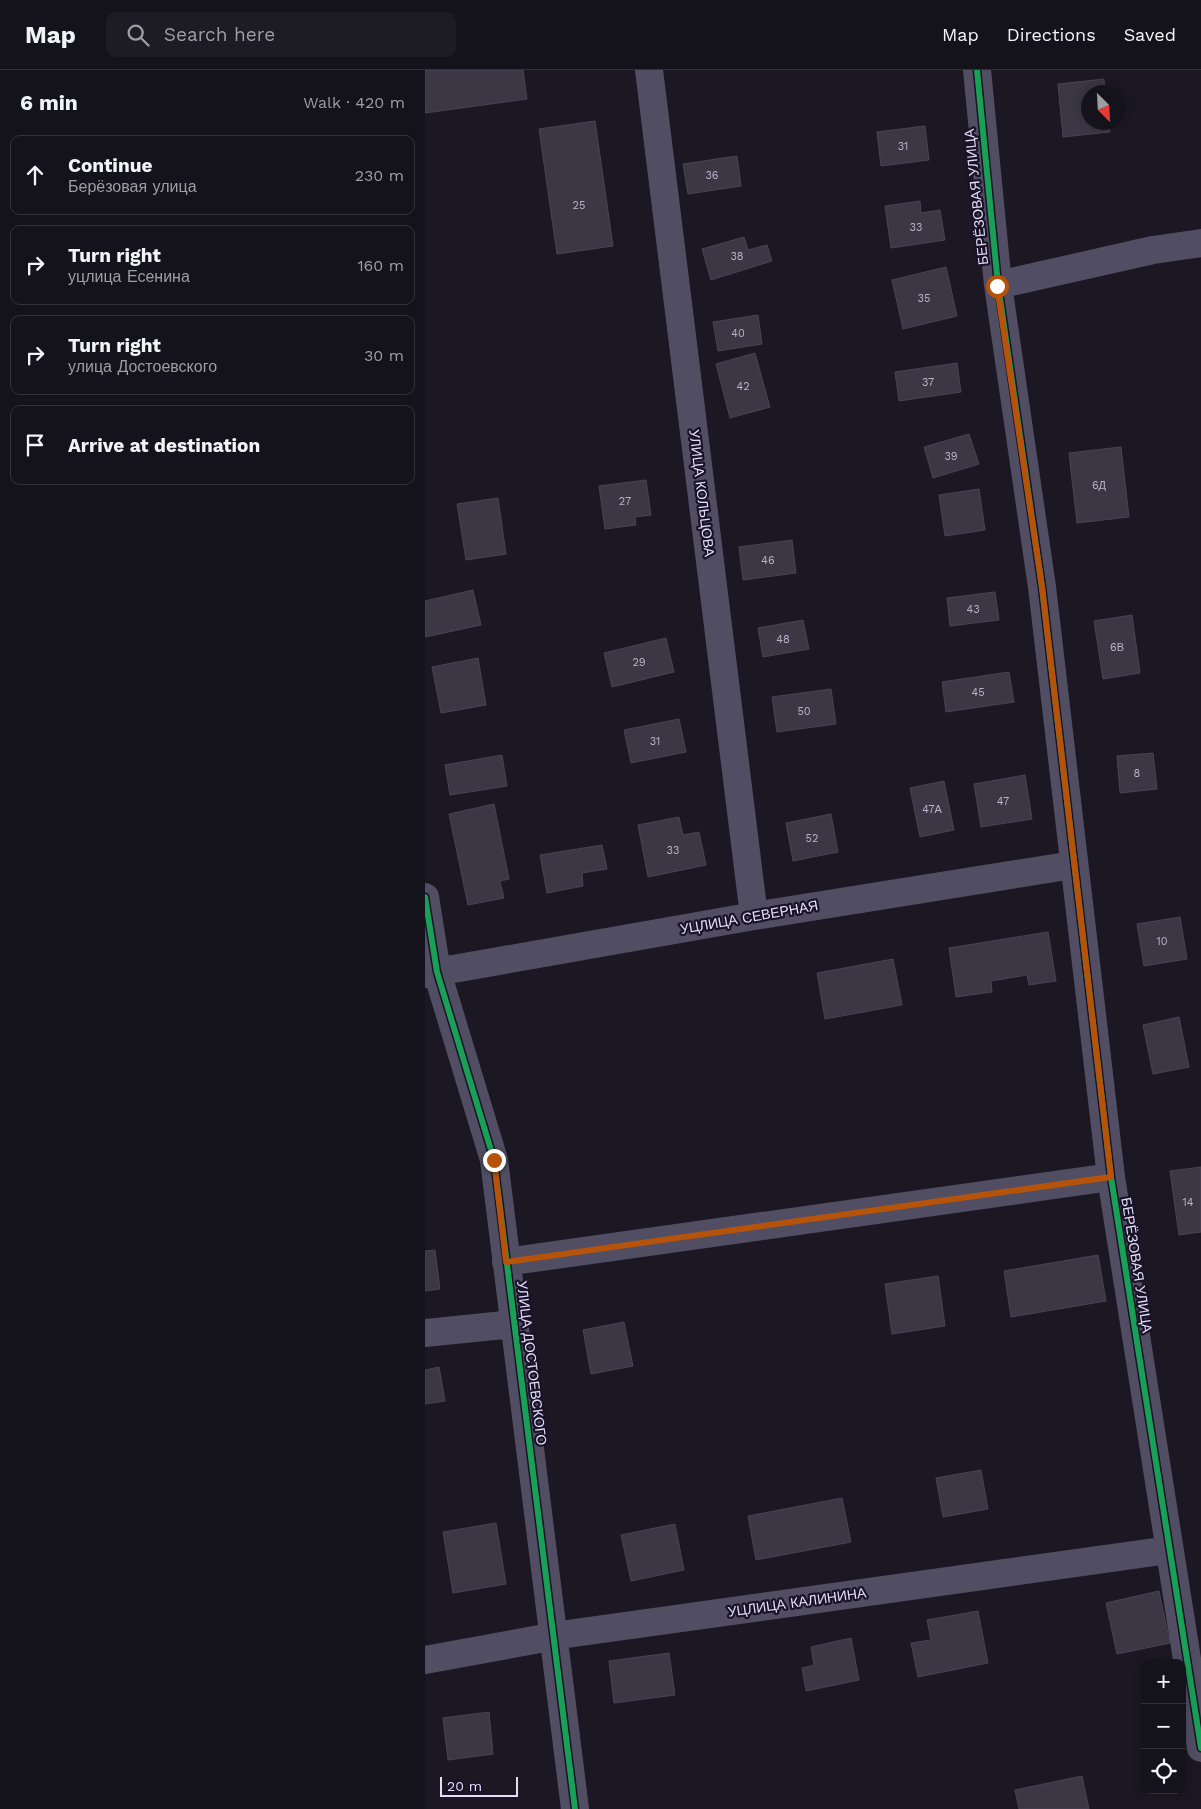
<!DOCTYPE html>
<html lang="en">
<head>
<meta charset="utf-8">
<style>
  :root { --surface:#14121a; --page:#1d1b23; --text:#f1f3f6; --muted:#9d9ea2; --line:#333239 }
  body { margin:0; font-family:"Work Sans",sans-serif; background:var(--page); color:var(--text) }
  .controls { position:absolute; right:15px; bottom:15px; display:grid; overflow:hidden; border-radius:10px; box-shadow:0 2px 12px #0003 }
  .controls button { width:45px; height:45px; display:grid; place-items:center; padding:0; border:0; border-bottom:1px solid var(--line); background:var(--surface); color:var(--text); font:25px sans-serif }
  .compass { position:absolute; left:656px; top:15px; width:45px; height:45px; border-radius:50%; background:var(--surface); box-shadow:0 2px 12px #0003; rotate:156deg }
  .scale { position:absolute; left:15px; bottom:12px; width:78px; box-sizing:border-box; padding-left:5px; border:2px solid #e5defb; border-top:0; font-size:14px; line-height:18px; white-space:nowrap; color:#e5defb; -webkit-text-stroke:4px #191328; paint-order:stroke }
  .stop { position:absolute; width:15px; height:15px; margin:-11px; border:4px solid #b45309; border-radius:50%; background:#fff }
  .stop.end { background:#b45309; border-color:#fff; box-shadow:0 1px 5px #0008 }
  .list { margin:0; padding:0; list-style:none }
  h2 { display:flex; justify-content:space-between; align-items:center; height:65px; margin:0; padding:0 20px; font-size:21px }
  h2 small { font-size:16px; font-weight:400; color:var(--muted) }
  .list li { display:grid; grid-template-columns:32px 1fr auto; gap:15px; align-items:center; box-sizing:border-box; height:80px; margin:0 10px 10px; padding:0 10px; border:1px solid var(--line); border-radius:10px }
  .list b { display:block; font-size:19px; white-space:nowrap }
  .list p { margin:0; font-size:16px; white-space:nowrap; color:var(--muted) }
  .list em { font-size:16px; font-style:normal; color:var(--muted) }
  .icon { flex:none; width:28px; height:28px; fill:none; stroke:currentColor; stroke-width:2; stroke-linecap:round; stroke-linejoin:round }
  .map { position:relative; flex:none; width:776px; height:1739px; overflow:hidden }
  header { display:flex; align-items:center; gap:30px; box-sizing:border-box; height:70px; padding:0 25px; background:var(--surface); border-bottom:1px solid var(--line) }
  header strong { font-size:24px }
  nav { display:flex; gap:28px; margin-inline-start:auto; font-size:18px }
  .search { width:350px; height:45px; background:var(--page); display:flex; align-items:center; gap:12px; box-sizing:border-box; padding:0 18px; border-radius:10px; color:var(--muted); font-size:19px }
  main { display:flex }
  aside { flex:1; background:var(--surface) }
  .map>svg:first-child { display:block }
  .building { fill:#3b3744; stroke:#494455 }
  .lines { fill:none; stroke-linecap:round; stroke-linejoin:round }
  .minor { stroke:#514e63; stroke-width:28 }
  .cycleway-casing { stroke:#191328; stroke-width:9 }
  .cycleway { stroke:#1a9f57; stroke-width:6 }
  .route { stroke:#b45309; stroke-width:6 }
  .labels { text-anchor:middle; stroke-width:4.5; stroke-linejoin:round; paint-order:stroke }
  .number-label { font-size:11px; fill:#bab4cd }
  .street-label { font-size:14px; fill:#e5defb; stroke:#191328 }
</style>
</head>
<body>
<header>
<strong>Map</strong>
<div class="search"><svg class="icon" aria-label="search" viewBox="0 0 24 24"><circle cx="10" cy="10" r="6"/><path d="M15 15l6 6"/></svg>Search here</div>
<nav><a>Map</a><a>Directions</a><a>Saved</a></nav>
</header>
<main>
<aside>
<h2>6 min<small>Walk · 420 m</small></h2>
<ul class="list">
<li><svg class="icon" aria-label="ahead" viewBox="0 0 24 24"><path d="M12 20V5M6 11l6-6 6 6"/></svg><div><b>Continue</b><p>Берёзовая улица</p></div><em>230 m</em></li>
<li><svg class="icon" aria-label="right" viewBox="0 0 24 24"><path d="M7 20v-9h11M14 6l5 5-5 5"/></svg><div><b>Turn right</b><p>уцлица Есенина</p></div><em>160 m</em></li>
<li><svg class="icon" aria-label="right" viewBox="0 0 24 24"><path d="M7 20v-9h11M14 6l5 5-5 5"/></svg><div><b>Turn right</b><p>улица Достоевского</p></div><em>30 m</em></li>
<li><svg class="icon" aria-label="arrive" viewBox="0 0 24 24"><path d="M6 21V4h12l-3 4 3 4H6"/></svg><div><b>Arrive at destination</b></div></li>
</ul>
</aside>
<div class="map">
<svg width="776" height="1739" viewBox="0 0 776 1739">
  <rect width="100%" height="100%" fill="#1b1823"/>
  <path class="building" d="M0 0H98L102 29 0 43Z
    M679 9 680 22H664V52H684L685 62 638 67 633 14Z
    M170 51 188 176 132 184 114 59Z
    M500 56 504 90 456 96 452 62Z
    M312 86 316 116 263 124 258 94Z
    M495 131 496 143 515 140 520 170 466 178 460 136Z
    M319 167 323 180 342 175 347 191 286 210 277 179Z
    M521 197 532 246 478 259 467 210Z
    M333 245 337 274 293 281 288 252Z
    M330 283 345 337 305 348 291 294Z
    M532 293 536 322 474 331 470 302Z
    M544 364 554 394 508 408 499 377Z
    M696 377 704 447 652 453 644 383Z
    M221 410 226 445 210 447 211 455 180 459 174 416Z
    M554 419 560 460 520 466 514 425Z
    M73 428 81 484 41 490 32 434Z
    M367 470 371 503 318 510 314 477Z
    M48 520 56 555 0 567V531Z
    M570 522 574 550 525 556 522 528Z
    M707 545 715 603 678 609 669 551Z
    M378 550 384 579 338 587 333 558Z
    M241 568 249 602 187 617 179 583Z
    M53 588 61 635 16 643 7 597Z
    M584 602 589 632 521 642 517 612Z
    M406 619 411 654 352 662 347 627Z
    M254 649 261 682 206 693 199 660Z
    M728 683 732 719 695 723 692 686Z
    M77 685 82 716 25 725 20 695Z
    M600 705 607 749 556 757 549 714Z
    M519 711 529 760 495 767 485 718Z
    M69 734 84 809 75 811 79 828 43 835 24 744Z
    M406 744 413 782 368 791 361 753Z
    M254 747 258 765 274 762 281 795 223 807 213 755Z
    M177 775 182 799 157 803 158 816 122 823 115 785Z
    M755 847 762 889 719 896 712 854Z
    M623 862 631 911 604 915 602 905 566 911 567 922 531 927 524 878Z
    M468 889 477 935 400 949 392 903Z
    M754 947 764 997 728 1004 718 955Z
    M776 1097V1162L754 1165 745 1101Z
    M10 1180 15 1219 0 1221V1181Z
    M673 1185 681 1231 586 1247 579 1201Z
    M513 1206 520 1256 467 1264 460 1214Z
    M199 1252 208 1296 166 1304 158 1260Z
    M14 1297 20 1331 0 1334V1300Z
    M556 1400 563 1439 518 1447 511 1408Z
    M417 1428 426 1472 331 1490 323 1446Z
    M71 1453 81 1514 28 1523 18 1462Z
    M250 1454 259 1500 206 1511 196 1465Z
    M734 1521 745 1573 692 1584 681 1533Z
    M553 1541 563 1593 493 1607 486 1573 506 1570 502 1550Z
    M426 1568 434 1610 381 1621 377 1598 389 1595 386 1577Z
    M244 1583 250 1625 189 1633 184 1591Z
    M64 1642 68 1684 23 1690 18 1648Z
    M657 1706 664 1739H594L590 1720Z"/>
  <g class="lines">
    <path class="minor" d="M224 0 329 846
      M552 0 573 215 617 517 686 1107 776 1678
      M573 215 728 180 776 173
      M0 827 12 902 69 1090 150 1739
      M0 904 329 846 648 795
      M81 1192 686 1107
      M0 1263 89 1254
      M0 1590 142 1564 744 1480"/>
    <g class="cycleway-casing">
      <path id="cycleway" d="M552 0 573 215 617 517 686 1107 776 1678
        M0 827 12 902 69 1090 150 1739"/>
    </g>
    <use href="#cycleway" class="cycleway"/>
  </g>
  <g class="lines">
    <path class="route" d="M69 1090 81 1192 686 1107 617 517 572 216"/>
  </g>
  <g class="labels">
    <g class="number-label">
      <text x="478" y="80">31</text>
      <text x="287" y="109">36</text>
      <text x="154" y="139">25</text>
      <text x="491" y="161">33</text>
      <text x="312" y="190">38</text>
      <text x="499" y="232">35</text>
      <text x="313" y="267">40</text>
      <text x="503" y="316">37</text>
      <text x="318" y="320">42</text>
      <text x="526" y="390">39</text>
      <text x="674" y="419">6Д</text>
      <text x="200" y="435">27</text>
      <text x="343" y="494">46</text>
      <text x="548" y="543">43</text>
      <text x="358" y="573">48</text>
      <text x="692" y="581">6В</text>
      <text x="214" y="596">29</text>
      <text x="553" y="626">45</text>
      <text x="379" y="645">50</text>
      <text x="230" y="675">31</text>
      <text x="712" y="707">8</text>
      <text x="578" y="735">47</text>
      <text x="507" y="743">47А</text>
      <text x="387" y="772">52</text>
      <text x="248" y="784">33</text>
      <text x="737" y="875">10</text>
      <text x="763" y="1136">14</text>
    </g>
    <g class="street-label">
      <text transform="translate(551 127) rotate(-96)" y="5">БЕРЁЗОВАЯ УЛИЦА</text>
      <text transform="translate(277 423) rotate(83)" y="5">УЛИЦА КОЛЬЦОВА</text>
      <text transform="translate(324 847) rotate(-10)" y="5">УЦЛИЦА СЕВЕРНАЯ</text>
      <text transform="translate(712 1195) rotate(81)" y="5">БЕРЁЗОВАЯ УЛИЦА</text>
      <text transform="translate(107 1293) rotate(83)" y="5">УЛИЦА ДОСТОЕВСКОГО</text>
      <text transform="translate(372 1532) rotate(-8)" y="5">УЦЛИЦА КАЛИНИНА</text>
    </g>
  </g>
</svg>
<div class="controls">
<button>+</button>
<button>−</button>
<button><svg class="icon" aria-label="locate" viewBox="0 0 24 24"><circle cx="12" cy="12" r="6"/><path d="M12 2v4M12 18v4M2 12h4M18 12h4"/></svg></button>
</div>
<svg class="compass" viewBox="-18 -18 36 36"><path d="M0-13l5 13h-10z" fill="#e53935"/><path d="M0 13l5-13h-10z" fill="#9d9ea2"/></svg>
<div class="scale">20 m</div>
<div class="stop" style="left:572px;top:216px"></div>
<div class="stop end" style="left:69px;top:1090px"></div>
</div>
</main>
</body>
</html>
